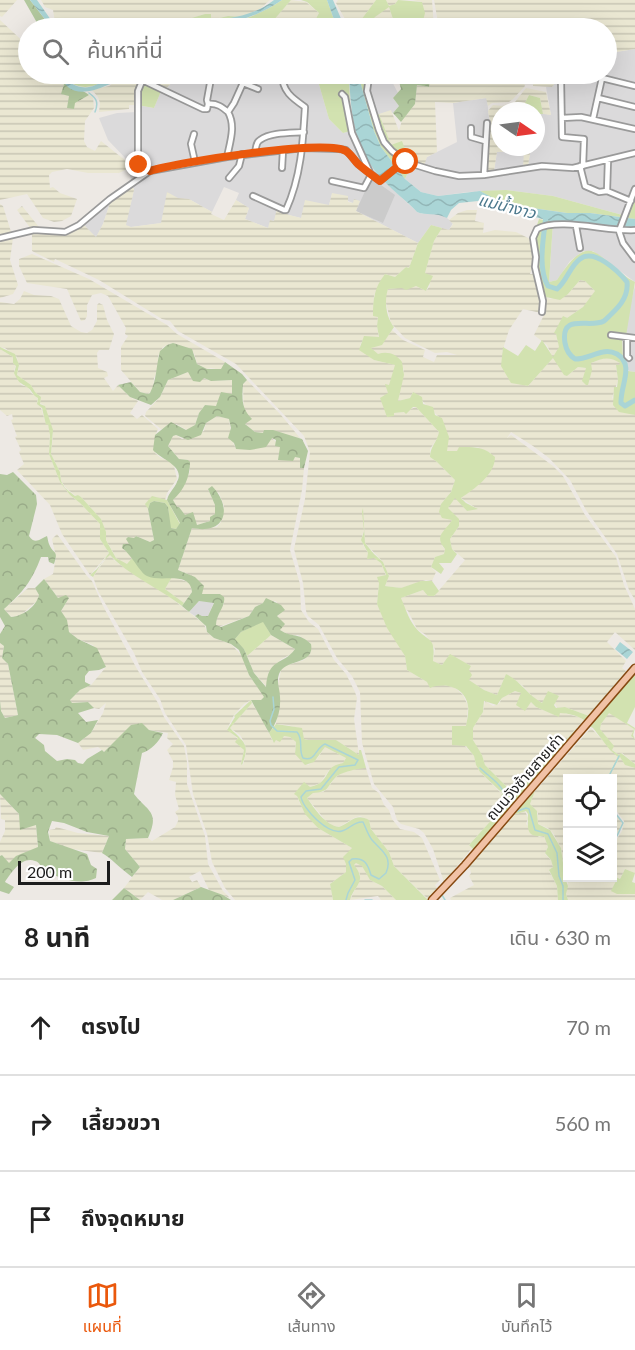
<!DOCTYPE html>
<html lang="th">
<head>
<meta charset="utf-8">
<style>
  :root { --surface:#fff; --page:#f6f6f6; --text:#222; --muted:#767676; --line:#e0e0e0; --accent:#ea580c }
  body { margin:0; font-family:Lato,"Noto Sans Thai",sans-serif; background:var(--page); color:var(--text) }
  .controls { position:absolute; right:18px; bottom:18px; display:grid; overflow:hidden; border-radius:0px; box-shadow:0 6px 24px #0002 }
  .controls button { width:54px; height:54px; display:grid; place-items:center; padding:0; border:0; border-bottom:2px solid var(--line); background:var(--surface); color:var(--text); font:30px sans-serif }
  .compass { position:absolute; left:491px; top:102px; width:54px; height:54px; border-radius:50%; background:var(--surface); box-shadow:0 6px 24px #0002; rotate:103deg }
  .scale { position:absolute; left:18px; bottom:15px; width:92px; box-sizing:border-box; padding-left:6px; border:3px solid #1d1d1d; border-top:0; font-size:16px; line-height:21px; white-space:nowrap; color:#1d1d1d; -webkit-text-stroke:4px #fff; paint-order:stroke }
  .stop { position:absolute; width:18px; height:18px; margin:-14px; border:4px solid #ea580c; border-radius:50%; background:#fff }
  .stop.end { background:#ea580c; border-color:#fff; box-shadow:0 2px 6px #0008 }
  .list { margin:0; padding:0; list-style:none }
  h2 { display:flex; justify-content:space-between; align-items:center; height:78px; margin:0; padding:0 24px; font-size:26px }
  h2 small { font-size:20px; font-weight:400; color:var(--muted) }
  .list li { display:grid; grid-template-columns:39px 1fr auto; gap:18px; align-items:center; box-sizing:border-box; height:96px; padding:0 24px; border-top:2px solid var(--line) }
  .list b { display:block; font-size:22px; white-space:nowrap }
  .list em { font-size:20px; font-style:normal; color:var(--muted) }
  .icon { flex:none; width:33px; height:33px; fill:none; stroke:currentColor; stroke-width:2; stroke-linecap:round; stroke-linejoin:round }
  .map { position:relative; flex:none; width:635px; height:900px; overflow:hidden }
  .search { position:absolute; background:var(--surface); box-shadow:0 6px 24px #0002; left:18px; right:18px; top:18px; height:66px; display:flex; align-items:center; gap:15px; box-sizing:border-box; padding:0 21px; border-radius:33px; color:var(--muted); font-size:22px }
  .sheet { height:366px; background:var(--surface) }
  nav { display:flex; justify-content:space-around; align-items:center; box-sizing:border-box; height:84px; border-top:2px solid var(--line); background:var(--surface); font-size:16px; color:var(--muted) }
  nav a { display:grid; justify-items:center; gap:3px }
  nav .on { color:var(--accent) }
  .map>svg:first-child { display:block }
  .residential { fill:#dbdadb }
  .religious { fill:#cbcbcb }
  .farmland { fill:url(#farmland-rules) }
  .grass { fill:#d2e2b0 }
  .forest { fill:url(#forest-crowns); fill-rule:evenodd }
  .water { fill:url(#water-waves) }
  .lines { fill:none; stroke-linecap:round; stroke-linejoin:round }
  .stream { stroke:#aad5d6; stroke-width:1.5 }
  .river { stroke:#aad5d6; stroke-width:5 }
  .minor-casing { stroke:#9a9a9a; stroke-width:8 }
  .major-casing { stroke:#864911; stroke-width:9 }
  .minor { stroke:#fff; stroke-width:4.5 }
  .major { stroke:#f1c2a6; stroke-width:6 }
  .route { stroke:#ea580c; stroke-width:8 }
  .labels { text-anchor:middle; stroke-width:4.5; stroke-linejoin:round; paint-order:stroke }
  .street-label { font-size:15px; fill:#1d1d1d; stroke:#fff }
  .water-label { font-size:16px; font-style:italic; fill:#4b788c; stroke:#fff }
</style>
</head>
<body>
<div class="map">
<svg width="635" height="900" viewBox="0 0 635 900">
  <defs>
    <pattern id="farmland-rules" width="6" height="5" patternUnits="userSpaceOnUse" patternTransform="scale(1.5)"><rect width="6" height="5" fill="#eae7d2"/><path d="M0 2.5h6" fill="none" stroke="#c8c6b4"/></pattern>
    <pattern id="forest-crowns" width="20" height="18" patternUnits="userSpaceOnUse" patternTransform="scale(1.5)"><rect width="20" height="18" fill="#b2c89e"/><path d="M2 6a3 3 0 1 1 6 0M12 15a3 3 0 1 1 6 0" fill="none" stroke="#99ab88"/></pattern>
    <pattern id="water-waves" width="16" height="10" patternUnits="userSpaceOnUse" patternTransform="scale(1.5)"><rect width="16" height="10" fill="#aad5d6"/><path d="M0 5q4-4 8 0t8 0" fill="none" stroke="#92b6b7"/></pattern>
  </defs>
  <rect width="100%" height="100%" fill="#ede9e4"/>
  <path class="residential" d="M613 39 616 52 635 49V202L631 203 626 216 553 196 506 190 468 192 438 196 421 192 405 179 413 162 427 157 457 142 453 103 487 98 494 171 497 152 524 151 528 166 531 147H536V131H538L541 113 551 115 546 87H552L559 74H606L607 40Z
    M196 74H316L329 119 343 133 354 130 356 137 384 181 417 212 422 214 436 213 447 218 453 223 449 230 431 225 418 243 356 211 353 203 332 194 329 205 301 218 289 215 273 222 268 228 245 219 249 208 236 200 239 193 224 187 212 212 189 199 178 198 162 223 131 227 125 226 134 190 129 172V162L108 140 99 118 117 113 137 112V105L154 108 162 89 165 90 173 81Z
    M386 74H388L398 93 393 98 399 106 393 113 377 115 369 91V84Z
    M111 200 103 224 96 238 83 224Z
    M553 222H577L624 228 635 227V282L593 251H583L570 261 557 280 549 282Z
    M635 286V372L629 371 623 362 622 335Z
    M199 601 214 602 208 616H202L198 614 195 616 189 612Z"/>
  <path class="religious" d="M371 178 395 195 383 223 356 211Z"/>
  <path class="farmland" d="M0 0H17L2 17 0 16Z
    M41 0H270L260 9 242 17 228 16 210 20 205 14 158 28H142V24L132 23 129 27 122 28H56L53 10 45 7Z
    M291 0 306 2 319 13 311 28H241L269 20 273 21Z
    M338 0H376L359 23 362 28H350L336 3Z
    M386 0H398L395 4 389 7 396 28H368L375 17 389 6Z
    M413 0H432L434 28H428V24L423 21 422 2Z
    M434 0H635V49L616 52 613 39 607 40 606 28H439Z
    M0 20 28 46V74H52L51 79 61 81 64 84 62 94 70 96 75 103 89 95 93 97 94 108 85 121 84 141 87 147 95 151 101 141 126 161 127 169 119 173H88L67 169 52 172 49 175 50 188 53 187 60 193 77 199 71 216 62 221 54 222 43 218 27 194 0 200Z
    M126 74 138 84 137 105H129V109L99 112 100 103 98 97 92 90 109 86Z
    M149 74H196L173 81 165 90 145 79Z
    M431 74H550H532L533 80 524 83 525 86 513 99 509 102 492 103 488 106 486 98 453 103 435 102 437 152 427 157 424 166 409 160 391 146 379 114 391 110 399 131 402 120 415 104 417 85 429 87Z
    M551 78 556 82 552 87 533 86V81Z
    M526 88 546 92 551 115 543 114 540 98 529 95 521 111H500V147H531L528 166 523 168 524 151 497 152 494 171 486 173 490 121 488 111 493 105 502 106 515 102Z
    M132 184 134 190 126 225 131 227 161 223 167 192 178 198 189 199 212 212 211 214 224 220 236 200 249 208 245 219 268 228 270 220 274 221 277 208 289 215 301 218 305 200 329 205 332 193 348 196V202L353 203 354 199 360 201 356 211 418 243 409 268 406 267 395 277 385 274 374 295 373 316H378L377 326 379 338H364L360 345 374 360 396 365 389 386 386 385 394 413 404 412 416 407 439 432 438 437 430 449V457L437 462 455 480 451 492 441 504 452 520 442 546 445 549 444 554 435 557 431 567 436 572 432 581 426 580 401 588 385 586 389 576 383 562 365 543 363 510 364 531 362 535 363 545 368 553 381 563 386 576 379 583 377 604 405 656 407 670 427 682 454 687 463 695 468 706 465 746 474 756 476 765 480 772 503 795 504 806 469 845 472 848 444 882 433 849 424 833 419 829 401 824 397 820 393 807 374 784 362 743 360 692 352 676 337 658 319 625 308 616 306 611 303 583 294 549 305 499 310 452 304 436 236 364 178 331 170 321 162 319 99 280 55 259 54 262 32 251V233L63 234 83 224 96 237 103 224 111 200Z
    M0 204 3 206 12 235 0 237Z
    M22 206 39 227 35 230 31 229 17 210Z
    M467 210H477L475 221 484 223 483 233 495 230 516 232 532 240 535 258 530 274H534L538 285 542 302 541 313 523 309 509 330 502 352 518 383 528 386 553 358 547 345 534 335 544 315V296L550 299 568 294 580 280 585 281 595 291 594 295 583 307 567 318 556 334 567 376 578 367 586 368 591 363 599 360 608 357 613 358 620 363V365L616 366 618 380 612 398 629 413 635 415V600L629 590 617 554 586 510 570 480 549 458 533 446 511 432 507 438 511 435 553 466 563 476 585 515 616 557 624 585 635 609V650L615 632 607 642 626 661 622 668 626 671 589 716 565 707 557 708 549 691 542 703 534 698 522 685 506 674 497 695 484 690 468 680 469 670 471 666 450 655 442 665 433 661 435 649 426 635 417 629 408 611 403 608 401 598 423 590 434 596 465 560 452 549 450 539 459 526 447 508 455 497 467 511 476 508 461 498 470 491 491 453 477 447H459L458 451H446L447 434 439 417 413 392 410 398 398 401 404 369 372 351 371 348 384 341 392 330 403 340 425 350 423 357 434 362 437 355H457L447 352 435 353 405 338 391 323 386 303V294L388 289 416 286 426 291 430 286 425 273 434 241 442 228 449 230 453 224 449 220 458 213Z
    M13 238 10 260 18 285 13 294 0 298V239Z
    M32 254 89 279 167 325 177 334 225 362 221 370 211 368 207 369 197 364 194 353 173 343 167 345 163 347 158 356 159 366 154 378 153 389 148 394 140 392 121 370V347L128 336 125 334 126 328 108 296 101 293 92 295 87 305V316L85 320 81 321 67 289 27 283 19 266V259Z
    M24 291 34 295 51 296 59 299 71 326 81 332 87 333 92 330 97 321V305L99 303 103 305 107 320 114 334 109 350H99L97 353 98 368 107 372 108 376 104 378 113 391 118 385 130 397 138 401 130 413 137 419 142 415 158 429 155 436V453L161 458 170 461 174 466 177 479 167 493 165 500 154 497 146 504 148 509 154 540 150 542 136 536 128 546 124 544 122 548 133 557 127 565 116 558 112 550 106 540 101 519 81 497 78 495 76 496 66 488 61 481 60 472 51 454 53 434 44 405 40 403 41 397 35 392 31 385 17 375 19 368 17 357 5 348 0 347V302L14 304 20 299Z
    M0 349 13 357V363L16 365 14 370 21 385 28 387 31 393 38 397 37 402 41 408 46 424H48L50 431 49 454 60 482 70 495 80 503 100 524V539L109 553 90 575 62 534 50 505 17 470 24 464 19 452 21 450 15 437 17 436 11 420 13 419 12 414 7 416 0 410Z
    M188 372 211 381 232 380 233 394 216 407 205 405 199 413 195 425 187 430 176 424 161 429 145 416 146 412 160 397 168 380Z
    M247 380 281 415 300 438 270 431 263 433 255 432 244 423 243 384Z
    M217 416 229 419 232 440 236 449 272 438 280 446 295 457 301 458 300 468H304L302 490 290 550 300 584 301 610 309 622 318 629 334 660 346 674 355 692 357 698 354 719 359 755 336 740H308L304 739 298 728 288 725 276 724 280 702 278 685 281 670 285 666 304 660 311 652V644L306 640 298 635H289L280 630 277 617 281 612 276 601 263 603 255 607 249 616 218 627 216 625V622L218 612 224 604 220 594H202L188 574 178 570 192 528 200 529 217 527 221 522 224 506 219 493 208 489 215 505V514L210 521 197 525 185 516 179 507 177 508 173 500 185 483 190 471 188 460 179 459 168 446 173 436 176 435 182 439 204 431 206 423Z
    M57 534 87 576 92 581 103 606 137 669 158 703 164 717 184 746 187 762V784L205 836 208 864 223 891 230 898 209 890 200 871 189 877 192 882 197 880 201 887 173 900H162L148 892 140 900 124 888 140 867 125 849 126 839 148 838 152 841 175 827 178 821V817L175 812 179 809 175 795 176 782 169 780 173 767V761L167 750 173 744 167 738 168 733 149 730 139 724 111 745 104 752 98 747 83 750 78 743 91 733 103 713 106 703 99 709 94 708 88 702 72 703 70 700 80 690 91 685 106 667 93 645 78 639 69 632 61 611 69 598H58L44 579 53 574 56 557 52 539Z
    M109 554 115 561 139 578 162 591 204 624 207 632 214 638 231 644 243 657 249 675 265 697 261 700H251L244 704 234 715 227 729 238 739 244 750 241 764 243 765 246 753 245 744 240 735 230 728 252 703 261 717 273 742 284 736 290 737 296 742 295 751 308 765 317 759 325 747 346 758 343 763 329 770 320 783 310 787 297 796 300 804 318 828 352 848 346 864V872L330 884 333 900H235L225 888 212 862 207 834 193 794 186 745 165 713 160 699 142 672 134 653 98 591 93 577Z
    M172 577 188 582 191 586 192 592 184 603 165 589Z
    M28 588H35L39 595 38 600 21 615 11 617 4 609Z
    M271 635 295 649 291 654 280 660 267 687 254 673 247 656Z
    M0 643 4 646 2 658 8 664 18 715 5 718 1 711 0 700Z
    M515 691 521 693 525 710 531 702 536 707 558 716 560 713H564L578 717 584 720 515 795 485 765 482 755 475 745 472 736 473 728 483 712 485 701 493 706 499 704 502 698Z
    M609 712 634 729 631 736 635 739V764L622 753 619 755 612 750 611 744 600 729 601 724Z
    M591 728 618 757 607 778H568V878H611L617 880V894H635V900H568L566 894 568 883 565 878 561 848 553 833 548 828 538 824V813L530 804 535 791Z
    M620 757 626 765 635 768V873L625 869 620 879 613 876V845L622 831 624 821 613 806 612 778H608Z
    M360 768H366L372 788 379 793 384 805 389 810 392 819 400 829 414 832 422 838 440 880 435 885 438 890 429 900 394 866 389 852 371 829 369 820 360 816 354 818 339 827 333 826 326 821 307 798 313 793 323 792 327 789 335 778 341 773Z
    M0 794 19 814 21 829 36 825 38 848 31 850 9 864 2 855 0 856V842L5 831V820L1 819Z
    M613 810 622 823 621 828 613 842Z
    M525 811 528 818 526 824 539 837 544 836 548 847 545 854 551 860 553 867 549 871 557 886 558 900H451L450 898 474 885 469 876 471 873 469 865 514 813 517 814Z
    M56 827 78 833 109 836 102 853 72 849 50 841 49 830 55 829Z
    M356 863 362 865 370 880 382 886 396 900H381L378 896 350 900 360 879V874L354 865Z"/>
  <path class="grass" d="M282 0H291L273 21 268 20 241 28H197C229 25 256 18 282 0Z
    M301 0H327L337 28H311L319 13 307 2Z
    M376 0H386L389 6 395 4 398 0 422 2 425 13 423 21 429 24 428 28H396L389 7 375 17 368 28H362L358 24Z
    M205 14H211V20L228 16 242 17 158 28Z
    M65 74H118C100 84 86 94 66 80Z
    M126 74H149L145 80 162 89 154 108 137 105V84Z
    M316 74H349L350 111 354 130 343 133 329 119Z
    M358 74H363L377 115 379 114 391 145 402 141 409 160 413 162 405 179 381 147 374 131Z
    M532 74H559L556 82 551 78 533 81Z
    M529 95 540 98 543 114H536V111H521Z
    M506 190 553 196 626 216 631 203 635 202V219L590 213H567L518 206 501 203 480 191Z
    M539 219 553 222 549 282 557 280C594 224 596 262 635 282L626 336H622L623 362 628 371 635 372V415L619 412 613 405 614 387H617L618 380 616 365H619L620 363C609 356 603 358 591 363L592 370 588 385H586L582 381 586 368 578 367 567 376 564 375 553 358 528 386 511 383 501 366 503 347 518 356 526 345 535 351 542 340 553 357 559 347 556 334 554 333 563 316 567 318 583 307 595 291 585 281 580 280 568 294 560 300 541 296 534 274 535 258 532 240Z
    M431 225 442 228 434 241 425 273 433 276 426 291 416 286 406 290 402 288 388 289C384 301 386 317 394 327L382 345 371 348 378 354C388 351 396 354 402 362L404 375 398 401 410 398 413 392 422 397 423 404 433 407 435 415 442 418 449 437 447 451H457L459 447C473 447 484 446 495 457 495 475 474 489 461 498L466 503 478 509 467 511 455 498 448 508 459 519V526L450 539 452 549 457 554 451 563H439L444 569 441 574 431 567 435 557 444 554 445 549C433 535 446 531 452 520L442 518 439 512 441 504 451 492 455 480 437 462 430 457C430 447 437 442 439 432L416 407H413L406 414 404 412 394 413V416L387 417 380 398 388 393 385 384 389 385 395 365 374 360 359 350 364 336 379 337 377 326 378 317 373 316C373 299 374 288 385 274L395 277 406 267 409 268 418 243Z
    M0 347 15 354 19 365 17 375 31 385 35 392 41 397 40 404 45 406 53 430 51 454 60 472 61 481 65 488 75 496 78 495 81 497 101 519 106 532V540L116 558 127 564 133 557C142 570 156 579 172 577L165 589 184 603 182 606C159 588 128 575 110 555L103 561 93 577 90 575 97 569 109 553 100 539V524L80 503 70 495 60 482 49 454 50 435 48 424 46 425 42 408 37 404 38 398C32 395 32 390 27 387 19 382 19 383 14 373L16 366 13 363V357L0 349Z
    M152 496 167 500 180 524 176 529 170 528 168 507 165 503 154 501 150 503 148 509 145 504Z
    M363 508 365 543 374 554 383 562 389 576 385 586 401 588 421 581H432L439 591 434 596H428L423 590 401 598C405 607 408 618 415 627 428 643 436 635 433 661L442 665 450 654 471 666 469 670 472 675 469 680 484 690 497 695 506 674C520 681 528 695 542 703L548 691 559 696 554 705 556 708 565 707 589 716 584 720C578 716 568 713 560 713L559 717 536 707 531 702 525 711 516 705 521 693 515 691 502 698 497 705 484 701 483 712 473 728V740L482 755 485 765 515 795 577 728 580 730 474 850 469 845 504 806 500 801 502 793 480 772 476 765 474 756 466 746 452 745V726H466C467 720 469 712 468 706 465 687 445 682 430 688L427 682 407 670 405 656 387 628 377 604 379 583 377 577 386 575 381 563 374 558 367 559 368 553 361 540 364 531 362 512Z
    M263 621 271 635 247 656 244 649 234 640 241 632Z
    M635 672V707L627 723 635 728 633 735 635 739 631 736 634 729 609 713 601 724 600 729 614 746 612 750 619 755 621 753 635 764V768L625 765 620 757 607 778 618 757 610 750 593 728 589 726Z
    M251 700 252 703 230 728C243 742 251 743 242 765L241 764 244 750 235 742 238 738 227 730 235 717 234 716Z
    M276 724 302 728 304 739 308 740H336L359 755V750H361L366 768C360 768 341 772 336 777 326 787 330 792 313 793L307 798C315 809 325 825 339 827 350 823 356 812 369 820L371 829 389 852 394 866 428 900H396L382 886 370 880 362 866 356 863 354 865C368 882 354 885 350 900H333L330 884 346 872V864L343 857 352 848 318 828 305 814 297 796 294 794 304 782 310 787C313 786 317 785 320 783 330 775 326 766 343 763L346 758 325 747 314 762 305 765 295 754 296 742 290 737 284 736 280 742 276 740 274 743 269 733Z
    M535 791 530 804 537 811 538 824 550 830 561 848 565 878 568 886 566 894 568 900H558L557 886 549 870 553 867 551 860 545 853 548 847 544 836C525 838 528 828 528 814L526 811 517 814 514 813Z
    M625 869 635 873 632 882 635 883V894H617L611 891 616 881 611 878 613 876 620 879Z"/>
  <path class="forest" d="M24 0H30L44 18 47 28H40Z
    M52 74H61C65 91 79 86 89 95L75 103 74 109 67 108 69 96 61 94 64 84 61 81 51 79Z
    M397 74H431L429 87 417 85 415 104 401 122 393 113 399 106 393 98 401 89Z
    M173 343 192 349 197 364 207 369H221L225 362 242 374 247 380 243 384C242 398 241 408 252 419L245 424 255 432 263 433 264 430H273L302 439 308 451 304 468H300V458L295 457 293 461 278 460 280 447 275 446 276 440 272 438 266 447 250 450 236 449 234 443 228 438 231 428 229 419 217 416 206 423 201 435 188 440 176 435 173 436 168 446 179 459 188 460 190 462C190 477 184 490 173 500L177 507H179L185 515 193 512 197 525 210 521V517L215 514V505L208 489 212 486C233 508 226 535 192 528L178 570 195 577 204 586 202 594H220L224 597C226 606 216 614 216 625L221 627 249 616 255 607 263 603 266 598 281 605 285 610 277 616 285 624 280 630C292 638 299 632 311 644 315 666 285 658 279 674 276 682 280 689 280 697 281 710 277 723 269 733L251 700H261L264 697 249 675 239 650 231 644 214 638 207 632 206 626 195 616 198 614 202 616H208L214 603 199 601 189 612 182 606 192 592C190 570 161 583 147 576 140 573 132 555 122 548L123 544H129L126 539 128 537 134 538 136 536 150 542 154 540 148 509 150 503 154 501 165 503 168 507 171 528 176 529 180 523 167 500C169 492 174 489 177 482 186 466 160 459 153 450L155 435 171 422 186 430 195 425 199 413 205 405 216 406 221 392 232 394V380L211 381 204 378 200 382 193 381 188 372 168 380 160 397 151 405 130 397 118 385 131 382 140 392 148 394 150 393C157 380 156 365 160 351L167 345ZM263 622 271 635 295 649C283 666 268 657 266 687L254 673 244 649 235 639 241 632Z
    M13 472 36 495 37 504 29 536C35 545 40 539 47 536 48 539 48 542 49 544 53 555 59 549 54 564L49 562 48 557H41C32 581 23 592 4 609L11 617C23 616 36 607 39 595L35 588 44 579 58 598 66 595 69 598 61 611 67 620 69 632 78 639 97 648 106 667 99 670 89 671 85 676V682L91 685 80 690 70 700 72 703 88 702 94 708 78 713 86 722 98 720 91 733 78 743 57 735 39 734 35 738 44 745 45 751 57 761 67 759 75 760 78 763 83 764 87 759 102 750 104 752 131 725 142 723 149 730 163 733C159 742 151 750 142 753L134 794C148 812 160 811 148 838L126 839 125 849 140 867 132 877C122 870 110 857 102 853L109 836 87 832 64 823 52 821 48 832 50 841 87 854 91 865 97 869 96 878C80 886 60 879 45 870 41 868 40 862 35 861 22 856 11 873 5 882L14 887 9 894 0 891V856L2 855 9 863 16 856 38 847 36 825 20 830 19 814 0 794V700L1 711 5 718 18 715 8 664 2 658 4 646 0 643V634L5 626 0 617V474L7 475Z
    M201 887 223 895 231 900H173Z
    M124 888 140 900H112Z"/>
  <path class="water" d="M30 0H37L51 20 52 28H47L44 18Z
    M274 0H282C247 24 210 29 169 28 179 25 187 26 197 24 225 18 252 18 274 0Z
    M327 0H333L345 28H337Z
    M61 74H65L66 80C94 100 102 73 127 74 110 86 68 107 61 74Z
    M349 74H358L374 131 381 147 405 179 421 192 438 196 480 191 501 202 518 206 567 213H590L635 219V227L624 228 577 222H553L478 201 459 203 451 210 447 218C435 212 426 216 417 212 407 201 394 192 383 180 353 148 351 115 349 74Z
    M620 642 633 652 627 659 615 649Z"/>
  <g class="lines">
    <path class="stream" d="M89 93C96 98 99 102 95 112
      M273 697 274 709 270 721 271 725 277 731 297 732C304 740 298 749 303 758 316 762 315 748 325 744L358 760 355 765 339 767 321 789 306 791 301 797C303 809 328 835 342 831 350 829 354 821 363 822 366 828 368 835 372 840 382 851 393 857 386 873L379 879 371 875C368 865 365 857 352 859L349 862 355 880 348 893 346 900
      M480 768C494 781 505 785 507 805L511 808
      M608 778 619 756
      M612 809 623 823 617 836
      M515 811H518L526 808 529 809 535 830 548 834 557 853 559 876 563 886V900
      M442 895 445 900
      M365 900H372"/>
    <path class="river" d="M546 215C544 236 537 268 548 286L557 289C567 281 570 266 580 259 594 248 618 271 627 282 629 299 616 310 604 321 590 329 560 312 565 343 566 349 569 355 575 359 585 359 593 354 603 352 607 351 613 352 617 354 635 365 620 386 621 403L625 406 635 400"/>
    <g class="minor-casing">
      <path id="minor" d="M145 74 138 91V161L139 165 150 171
        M236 74 243 83 258 89
        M557 77 561 80 562 137 584 139 583 166
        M142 80 203 109H207L208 104C217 103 222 107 228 112L234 103 243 83
        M368 84 367 91 379 130 384 142 392 151 406 162
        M598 98 635 107
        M208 104 207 100 211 78
        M562 118 581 117 635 129
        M593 119 602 78 635 86
        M471 128V137L485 141
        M194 134 191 144 195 162
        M255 153C256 148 256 142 260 140 271 132 291 133 304 132
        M227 157C230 142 236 126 228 112
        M580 166 585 186 599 192 607 191 608 160
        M282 168 283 150
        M484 175 487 123
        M229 178 239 166 242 154
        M332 181 364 188 371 175 352 133 345 97 342 94
        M635 189 619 231 623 243 635 259
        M607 191 631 201
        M253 196 284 210H286C301 177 303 142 305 107 292 98 282 91 282 74
        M576 226 580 248
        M0 238 34 230 65 232 79 225 110 199 150 171 227 157 303 148 339 149 346 150 358 164 380 181 402 163 406 162 435 171 459 176 484 175 542 166 573 168 635 153
        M542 312 543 301 535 267 536 257 533 238 537 229C559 217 609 232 635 230
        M611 335 635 338
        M627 337V356L629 358"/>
    </g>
    <g class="major-casing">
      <path id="major" d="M432 900 465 865 635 668"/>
    </g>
    <use href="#minor" class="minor"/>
    <use href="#major" class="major"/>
  </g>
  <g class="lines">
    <path class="route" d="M139 165 150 171C178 162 325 139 346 151 351 154 354 160 358 164 365 170 373 176 380 181L402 163 406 162"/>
  </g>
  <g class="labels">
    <g class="street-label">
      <text transform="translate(525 777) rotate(-49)" y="5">ถนนวังซ้ายสายเก่า</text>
    </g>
    <g class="water-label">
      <text transform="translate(507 206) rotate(14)" y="6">แม่น้ำงาว</text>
    </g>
  </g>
</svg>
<div class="controls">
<button><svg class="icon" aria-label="locate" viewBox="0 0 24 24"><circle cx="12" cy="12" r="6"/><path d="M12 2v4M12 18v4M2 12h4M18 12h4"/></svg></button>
<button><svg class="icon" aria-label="layers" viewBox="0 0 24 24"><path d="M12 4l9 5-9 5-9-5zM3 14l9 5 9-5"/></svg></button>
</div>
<svg class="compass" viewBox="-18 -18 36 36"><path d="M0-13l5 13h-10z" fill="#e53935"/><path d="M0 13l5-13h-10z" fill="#767676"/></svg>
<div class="scale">200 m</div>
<div class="stop" style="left:406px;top:162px"></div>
<div class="stop end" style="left:139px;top:165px"></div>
<div class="search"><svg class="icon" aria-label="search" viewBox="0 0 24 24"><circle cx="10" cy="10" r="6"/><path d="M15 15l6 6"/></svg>ค้นหาที่นี่</div>
</div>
<section class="sheet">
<h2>8 นาที<small>เดิน · 630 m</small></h2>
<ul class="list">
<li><svg class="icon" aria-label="ahead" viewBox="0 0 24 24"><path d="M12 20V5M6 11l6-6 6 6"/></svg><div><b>ตรงไป</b></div><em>70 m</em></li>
<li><svg class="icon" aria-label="right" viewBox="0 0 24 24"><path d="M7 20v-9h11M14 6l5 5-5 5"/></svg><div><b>เลี้ยวขวา</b></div><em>560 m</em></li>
<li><svg class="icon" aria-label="arrive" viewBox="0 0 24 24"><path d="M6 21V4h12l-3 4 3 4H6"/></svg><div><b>ถึงจุดหมาย</b></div></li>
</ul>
</section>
<nav>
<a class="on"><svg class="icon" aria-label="map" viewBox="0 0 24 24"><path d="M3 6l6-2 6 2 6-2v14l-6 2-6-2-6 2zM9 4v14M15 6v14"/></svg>แผนที่</a>
<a><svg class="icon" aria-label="directions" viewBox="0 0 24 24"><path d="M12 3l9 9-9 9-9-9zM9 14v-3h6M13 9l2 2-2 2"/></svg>เส้นทาง</a>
<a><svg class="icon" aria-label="saved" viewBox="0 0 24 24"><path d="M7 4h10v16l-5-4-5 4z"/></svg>บันทึกไว้</a>
</nav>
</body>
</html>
